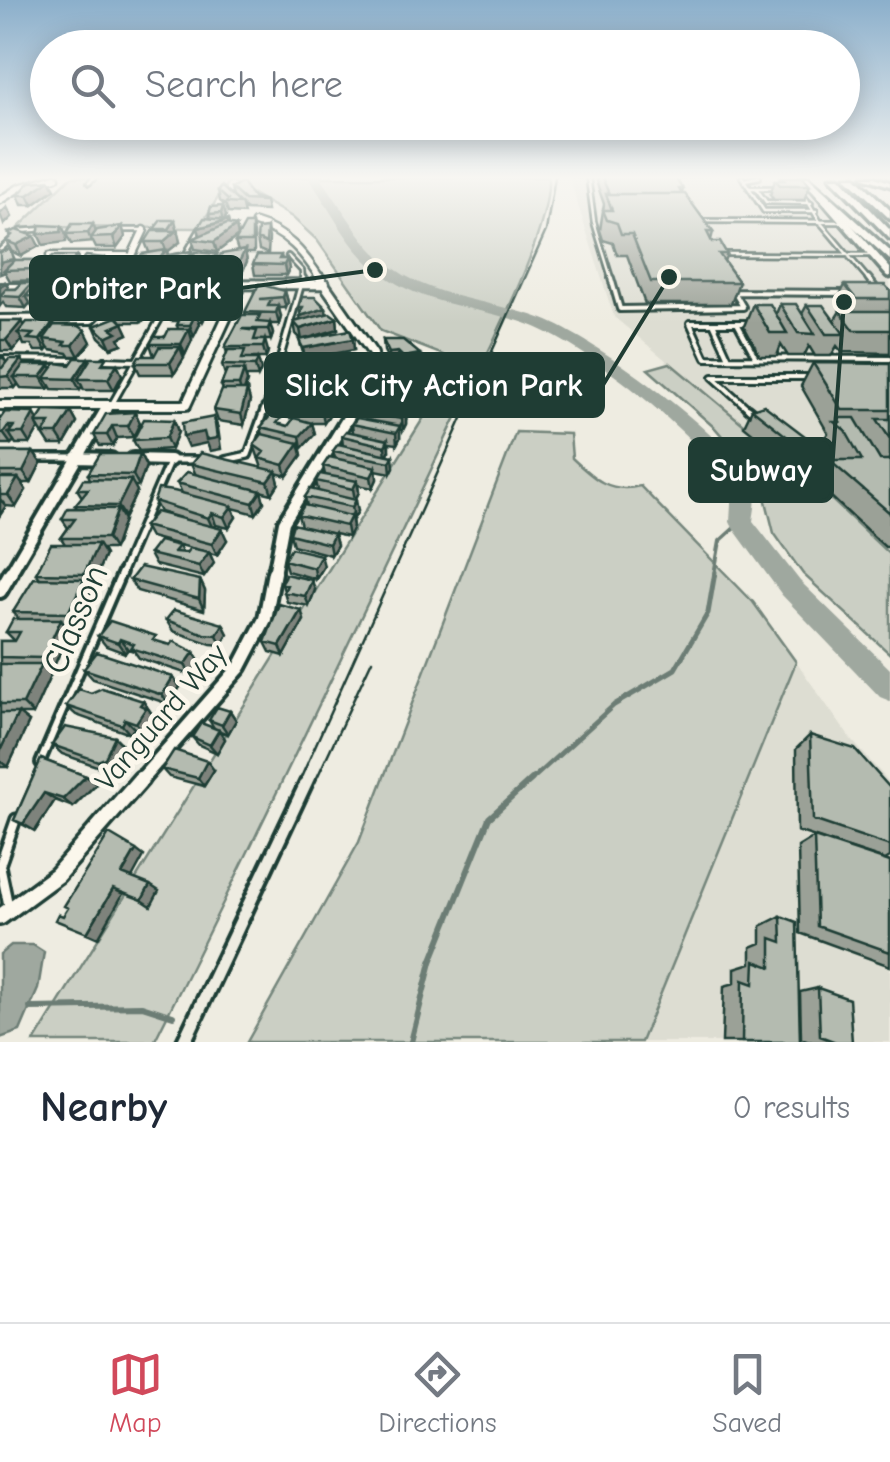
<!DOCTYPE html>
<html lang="en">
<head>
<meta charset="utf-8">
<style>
  :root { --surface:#fff; --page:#f2f2f3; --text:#1f2937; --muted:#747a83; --line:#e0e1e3; --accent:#d1495b }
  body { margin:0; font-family:"Comic Neue",sans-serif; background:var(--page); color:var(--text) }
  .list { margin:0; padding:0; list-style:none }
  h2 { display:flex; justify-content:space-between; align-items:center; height:130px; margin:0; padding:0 40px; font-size:42px }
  h2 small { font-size:32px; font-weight:400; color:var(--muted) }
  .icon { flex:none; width:55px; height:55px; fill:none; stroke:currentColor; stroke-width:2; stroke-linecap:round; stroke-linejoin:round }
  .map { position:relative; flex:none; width:890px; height:1042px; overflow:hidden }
  .search { position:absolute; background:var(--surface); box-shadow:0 5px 25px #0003; left:30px; right:30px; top:30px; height:110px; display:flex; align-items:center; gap:25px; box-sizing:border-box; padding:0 35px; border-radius:55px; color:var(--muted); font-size:38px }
  .sheet { height:280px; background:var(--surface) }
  nav { display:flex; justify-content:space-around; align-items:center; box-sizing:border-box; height:140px; border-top:2px solid var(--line); background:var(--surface); font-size:28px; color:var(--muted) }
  nav a { display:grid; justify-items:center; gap:5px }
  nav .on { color:var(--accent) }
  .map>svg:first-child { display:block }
  .built { fill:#ddddd2 }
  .green { fill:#cbcfc4; stroke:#75867c; stroke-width:2.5 }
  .water { fill:#9fa89f; stroke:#6c7d74; stroke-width:2.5 }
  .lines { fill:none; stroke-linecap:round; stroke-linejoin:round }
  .stream-far2 { stroke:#6c7d74; stroke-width:4 }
  .stream-far1 { stroke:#6c7d74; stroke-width:5 }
  .stream { stroke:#6c7d74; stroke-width:6 }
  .river { fill:#9fa89f; fill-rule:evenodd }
  .lane-far4-casing { stroke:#1f3d34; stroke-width:8 }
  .lane-far3-casing { stroke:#1f3d34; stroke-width:10 }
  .lane-far2-casing { stroke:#1f3d34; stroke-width:12 }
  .lane-far1-casing { stroke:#1f3d34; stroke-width:14 }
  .lane-casing { stroke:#1f3d34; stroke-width:15 }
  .street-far4-casing { stroke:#1f3d34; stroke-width:11 }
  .street-far3-casing { stroke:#1f3d34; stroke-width:14 }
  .street-far2-casing { stroke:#1f3d34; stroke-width:18 }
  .street-far1-casing { stroke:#1f3d34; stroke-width:20 }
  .street-casing { stroke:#1f3d34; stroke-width:22 }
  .secondary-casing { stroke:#1f3d34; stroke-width:7 }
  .highway-casing { stroke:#1f3d34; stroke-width:7 }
  .lane-far4 { stroke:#fbf7ec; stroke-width:2.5 }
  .lane-far3 { stroke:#fbf7ec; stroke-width:4 }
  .lane-far2 { stroke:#fbf7ec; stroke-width:5 }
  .lane-far1 { stroke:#fbf7ec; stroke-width:6 }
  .lane { stroke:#fbf7ec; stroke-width:8 }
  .street-far4 { stroke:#fbf7ec; stroke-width:6 }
  .street-far3 { stroke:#fbf7ec; stroke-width:8 }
  .street-far2 { stroke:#fbf7ec; stroke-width:10 }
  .street-far1 { stroke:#fbf7ec; stroke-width:12 }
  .street { stroke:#fbf7ec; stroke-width:15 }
  .secondary { fill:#fbf7ec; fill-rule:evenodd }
  .highway { fill:#fbf7ec; fill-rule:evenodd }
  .tram-far1 { stroke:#1f3d34; stroke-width:2.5 }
  .tram { stroke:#1f3d34; stroke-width:4 }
  .wall { fill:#9ba197; stroke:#1f3d34; stroke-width:2.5 }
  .shaded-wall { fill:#7e837b; stroke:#1f3d34; stroke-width:2.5 }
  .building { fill:#b4bbb0; stroke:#1f3d34; stroke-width:2.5 }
  .labels { text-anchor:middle; stroke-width:9; stroke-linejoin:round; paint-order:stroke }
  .street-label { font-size:30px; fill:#1f3d34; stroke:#fbf7ec }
  .near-street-label { font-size:35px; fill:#1f3d34; stroke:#fbf7ec }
  .leader { fill:none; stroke:#1f3d34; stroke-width:4 }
  .callout-dot { fill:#1f3d34; stroke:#fbf7ec; stroke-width:4 }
  .callout { fill:#1f3d34; stroke:#1f3d34; stroke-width:4 }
  .callout-label { font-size:32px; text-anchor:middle; font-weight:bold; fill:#fff }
</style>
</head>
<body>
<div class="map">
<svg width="890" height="1042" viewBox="0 0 890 1042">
  <rect width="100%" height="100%" fill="#eeece1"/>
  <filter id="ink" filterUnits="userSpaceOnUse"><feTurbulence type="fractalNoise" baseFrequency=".01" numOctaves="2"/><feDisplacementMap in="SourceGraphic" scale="20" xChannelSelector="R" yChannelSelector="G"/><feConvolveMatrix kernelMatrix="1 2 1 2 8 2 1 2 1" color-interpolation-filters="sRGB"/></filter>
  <g filter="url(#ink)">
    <path class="built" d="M569 177H797L890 283V555L816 485 614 317Z
      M796 662 850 738 890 783V1042H641Z"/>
    <path class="green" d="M71 177H548C552 237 475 376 447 436 351 639 255 841 154 1042H34L459 361 381 331 317 240 292 217 229 180 199 228 19 227Z
      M670 363 816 485 890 555V654L803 574 774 533 761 481 715 428 648 369Z
      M516 432 570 434 572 458C593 478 610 494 640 486L753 602 796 662 641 1042H247L359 842Z"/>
    <path class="water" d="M11 945H33L44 952 38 989 20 1031 0 1038V954Z"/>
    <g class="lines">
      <path class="stream-far2" d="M714 574 720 541 741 522"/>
      <path class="stream-far1" d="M529 782 614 705 675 669 708 613 715 572"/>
      <path class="stream" d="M30 1008 142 1006 173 1016
        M411 1042 431 962 489 818 532 779"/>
      <path class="river" d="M308 177H320C344 209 363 249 398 271 441 300 495 301 543 319 594 338 726 435 752 483 758 496 755 508 753 521L800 581 890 669V701L880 697 782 595 733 528 730 522 732 487C695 434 586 344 525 323 477 307 423 305 382 274 349 250 331 210 308 177Z"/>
      <g class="lane-far4-casing">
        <path id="lane-far4" d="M588 177 594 222 612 281
          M742 177 764 211H816
          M744 180 759 177
          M89 183 95 177
          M749 188H776
          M756 188 766 202 811 203
          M803 193 820 222 870 281
          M702 221 844 222
          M120 230H144
          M0 250 20 231 44 229
          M721 254 873 255
          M185 255 200 229
          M288 256 302 271 303 281"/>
      </g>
      <g class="lane-far3-casing">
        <path id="lane-far3" d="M611 278 620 309 743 307 733 290
          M868 278 875 287
          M0 286H49
          M90 287H117
          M734 292 847 293
          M737 323 756 358
          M752 323H690L706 358 890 359
          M714 325 729 358
          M0 359 78 360
          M104 360 136 361
          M112 404 179 285
          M265 411 303 278
          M751 411 713 377H812"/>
      </g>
      <g class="lane-far2-casing">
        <path id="lane-far2" d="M748 408 754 413
          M35 458H74
          M225 460 248 455 265 408
          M121 574 170 460H199"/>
      </g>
      <g class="lane-far1-casing">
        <path id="lane-far1" d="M40 763 122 572"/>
      </g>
      <g class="lane-casing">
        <path id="lane" d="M8 904 0 865 16 819"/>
      </g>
      <g class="street-far4-casing">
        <path id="street-far4" d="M0 200 19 188 56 177
          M255 223C287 232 304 253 322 281
          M50 256H127
          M120 281 144 230"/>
      </g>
      <g class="street-far3-casing">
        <path id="street-far3" d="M320 278 373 354 375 374 353 411
          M119 285 325 284
          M0 320 91 319 110 300 121 278
          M0 405H186L241 286
          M106 411 108 407"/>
      </g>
      <g class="street-far2-casing">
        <path id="street-far2" d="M77 458 111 459
          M133 459 170 460
          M10 574 107 408
          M274 574 284 522 354 408"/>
      </g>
      <g class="street-far1-casing">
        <path id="street-far1" d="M0 591 11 572
          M139 782 240 667 265 619 274 572"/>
      </g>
      <g class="street-casing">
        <path id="street" d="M0 917 57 875 141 779"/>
      </g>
      <g class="secondary-casing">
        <path id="secondary" d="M801 177H809L890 268V277L887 276Z
          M863 177H875L890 182V186Z"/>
      </g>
      <g class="highway-casing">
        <path id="highway" d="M830 177H840L890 230V239Z
          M846 177H856L890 210V219Z
          M808 182H814L890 251V260L808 186Z"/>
      </g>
      <use href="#lane-far4" class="lane-far4"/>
      <use href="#lane-far3" class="lane-far3"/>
      <use href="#lane-far2" class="lane-far2"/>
      <use href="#lane-far1" class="lane-far1"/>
      <use href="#lane" class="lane"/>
      <use href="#street-far4" class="street-far4"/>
      <use href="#street-far3" class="street-far3"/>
      <use href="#street-far2" class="street-far2"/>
      <use href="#street-far1" class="street-far1"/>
      <use href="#street" class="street"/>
      <use href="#secondary" class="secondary"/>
      <use href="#highway" class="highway"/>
      <path class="tram-far1" d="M299 782 546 231 555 177
        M315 782 372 660"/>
      <path class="tram" d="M175 1042 300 779
        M193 1042 316 779"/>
    </g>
    <path class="wall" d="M597 177H674L683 189 682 194 713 232 711 240 712 242 727 254 724 261 739 282 731 304H645L627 255H617L613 243 603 240 600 230 604 204 596 181Z
      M780 177H803L810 185 804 200H774L770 195 775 180H779Z
      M231 188 265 201 267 211 246 210 242 206 244 214 228 213 226 206 220 201 218 191 233 197Z
      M55 189 33 205H22L18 195Z
      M211 207 226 216 225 220H228L229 225 236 226 238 236 217 252 195 249 192 239 200 236 198 228 210 219 209 214Z
      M252 224 254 234V253H245L247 261 242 273 219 276 217 268 210 276 192 274 191 270 188 275H164L163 271 162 272 139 274 149 252 145 242 155 231 154 229 178 230 177 233 180 242 167 252 168 255 192 251 193 255 219 259 238 251 235 242Z
      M122 226 125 237 117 248H96L93 242 71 244 66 234 96 232Z
      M267 228 269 238 268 254 259 250 257 239Z
      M8 233 39 246 21 256 11 251 6 241 10 237Z
      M0 252 15 260H44L46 264 77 256 80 264 105 258 110 268 102 279H93L91 275H84L81 267 70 280H60L58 276H50L48 272 42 280 10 281 5 272 0 274Z
      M281 255 282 259H287L289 269 286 275H255L253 264Z
      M5 282 9 289 63 287 92 282 97 293 86 308H60L58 304 56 308 32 307 30 303 26 308 6 307 3 302 0 306V283Z
      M845 285 890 291V353L842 352 837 346 831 356H815L809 346 804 356H788L781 345 777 356H760L744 326 753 304 776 314 780 304 802 314 807 305 834 321 840 311H844L837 301Z
      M147 289H150L155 300 151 305 153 309 142 322H122L128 334 119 338 122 344 111 348 99 337 94 326 121 321 116 311 123 299 121 295Z
      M285 291 288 302 286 308H279L281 317 279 324H270L273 334 271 340H260L268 351 266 358H248L261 370 258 377H246L247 382 244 390H247L250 401 244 425 218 421 214 410 223 390 221 385 225 375 222 365 227 353 225 347 246 315 245 312Z
      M215 293 203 321H199L200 324 194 336H191L192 340 185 355H183L184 358 174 374H140L135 363 154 356 150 344 178 329 177 325 179 321H171L167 310 182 303 179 294Z
      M299 307 326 313 337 318 338 329 309 338 353 339 354 350 305 359 299 340H302L296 334 294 322 301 320Z
      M0 321H22L24 325H55L91 342 79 356H70L68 353 50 350 48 348 46 351H35L31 345H24L22 340 13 351H1Z
      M383 340 420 365 403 368 399 363 390 364 384 351Z
      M0 358H4L6 362 52 368 89 361 108 364 122 375 114 390H84L82 386 80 390 52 389 50 386 48 389 21 388 18 384 15 388H0Z
      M813 363 890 364V547H885L815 482 829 460H834L831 453 820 445 828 433 801 386Z
      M355 365 356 377 343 394 338 393 339 399 333 408 327 407 329 415 324 423H312L315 434 302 448 300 447 302 455 287 476 276 473 279 483 272 494 224 482 261 491 264 502 256 514 233 508 236 517 229 528 216 525 215 527 227 540 217 555 150 537 144 526 177 517 160 512 154 501 182 493 177 483 196 475 191 464 262 468 254 445 263 435 261 427 288 426 294 419 272 413 269 402 284 395 282 387 285 382 282 371Z
      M380 376H426L427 388 423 395H422L420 407 411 405V410L406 417V424L403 430H400V438L397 444 389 443V451L388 455 394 467 391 473 376 470 377 479 373 488 358 485 359 492 355 500 358 511 354 518H352L353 527 348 537 321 531 334 534 337 545 331 555 293 545 290 534 301 526 298 515 307 506 305 497 318 490 316 481 325 475 323 466 335 458 333 451 343 446 342 436 353 432 352 424 359 418 358 411 369 406 368 399 375 393V387L380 380Z
      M752 409 830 455 820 472 808 478 744 426Z
      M71 412 77 423 64 445H50L39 428 30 444H16L14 441 11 444H0V417L1 418 38 420Z
      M135 412 140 423 133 437 117 438 113 446H100L94 435Z
      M174 420 178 432 171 449 139 451 133 440Z
      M0 452H33L41 463 31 483H22L26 490 16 507 6 506 0 515Z
      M140 454 146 466 139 486H134L137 491 125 517H122L124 520 114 549H102L105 555 92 585H88L92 590 76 624H65L70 630 53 668H45L51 674 33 714H18L29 722 8 767H0V641H15L6 632 19 619 13 612 40 578 36 573 65 544 61 538 68 528 62 519 77 508 75 505 82 497 77 489 90 479 88 474Z
      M179 546 182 552H209L214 563 204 577 155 565 149 554Z
      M284 560 324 566 316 579 287 571Z
      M130 580H200L205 591 204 610 137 591Z
      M282 584 315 590 309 606 287 602Z
      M301 610 304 620 284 656 270 652 265 642Z
      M166 620 223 624 228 634 222 645 211 644 173 631Z
      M98 636 161 643 194 652 200 662 191 675 139 658 134 651 128 649 125 653 106 646Z
      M84 669 180 687 169 704 93 679Z
      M91 693 143 701 154 717 144 732 134 728 130 734 76 715 66 706Z
      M230 711 236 720 228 734 220 731 225 739 217 753 199 745 192 737 214 728 209 720Z
      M810 735 890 788V857L885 860 797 831 796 749Z
      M115 737 124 746 114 766 108 770 62 754 52 745Z
      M41 759 86 776 96 784 73 807 55 800 35 831 14 820Z
      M162 769 214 770 204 786 169 777Z
      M814 837 890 862V966L800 933 798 847Z
      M781 916 800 1042H722L724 986 735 983V968L751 963V947L761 943V926Z
      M818 988 852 1042H812L801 1038 800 992Z"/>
    <path class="shaded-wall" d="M50 180 55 189 33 205 28 195Z
      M223 206 226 216 224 221 228 220 230 230 236 226 238 236 217 252 214 242 201 238 198 228 223 222 221 213Z
      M7 207 12 217 4 225 0 214Z
      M175 220 180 242 167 252 169 260 161 264 162 272 139 274 135 264 166 250 163 242 171 235 169 229Z
      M93 224 97 235 91 238 92 243 88 233Z
      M62 226 67 236 66 242 43 245 38 234Z
      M122 226 125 237 117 248 113 237Z
      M34 236 39 246 21 256 16 245Z
      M10 249 15 260 4 270 5 272 0 274V262Z
      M245 250 247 261 242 273 219 276 217 268 210 276 206 265 217 254 220 264Z
      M192 251 195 262 189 264 191 270 188 275 185 264Z
      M77 256 81 267 70 280 65 270Z
      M105 258 110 268 102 279 97 268Z
      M287 259 289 269 286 275 284 265Z
      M44 260 48 272 42 280 36 269Z
      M5 282 11 293 0 296V288Z
      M92 282 97 293 86 308 81 297Z
      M211 282 215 293 203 321 199 310Z
      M32 283 38 294 26 296 30 303 26 308 20 297Z
      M61 283 67 294 55 297 58 304 56 308 50 297Z
      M150 289 155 300 151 305 153 309 142 322 137 311 148 298 147 295Z
      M285 291 288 302 286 308 283 297Z
      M278 306 281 317 279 324 276 313Z
      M326 308 327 319 302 327 300 316Z
      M196 313 200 324 194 336 190 325Z
      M337 318 338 329 302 340 300 329Z
      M22 321 28 332 18 333 22 340 13 351 6 340Z
      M53 322 59 333 44 339 48 348 46 351 40 340Z
      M123 323 128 334 119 338 122 344 111 348 106 337 111 328Z
      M270 323 273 334 271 340 268 329Z
      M189 329 192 340 185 355 181 344Z
      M85 330 91 342 79 356 73 345Z
      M353 339 354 350 305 359 303 348Z
      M265 340 268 351 266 358 263 347Z
      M180 347 184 358 174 374 170 363Z
      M398 352 399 363 390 364 389 353Z
      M420 354V365L403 368V357Z
      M88 358 93 370 78 379 82 386 80 390 74 379Z
      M21 359 28 370 14 377 18 384 15 388 8 376Z
      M258 359 261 370 258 377 255 366Z
      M117 364 122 375 114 390 108 379Z
      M50 365 56 376 45 378 50 386 48 389 41 377Z
      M355 365 356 377 343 394 342 382Z
      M244 370 247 382 242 396 239 385Z
      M426 376 427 388 423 395V384Z
      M337 387 339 399 333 408 331 397Z
      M247 390 250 401 244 425 241 414Z
      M410 398 411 410 407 418 406 406Z
      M327 404 329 415 324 423 322 411Z
      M71 412 77 423 64 445 57 434Z
      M135 412 140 423 133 437 128 426Z
      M406 412V424L403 430 402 419Z
      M34 413 40 423H36L39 428 30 444 23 433Z
      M214 417 218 428 221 449 210 451 207 443 188 447 183 436Z
      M174 420 178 432 171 449 166 438Z
      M312 423 315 434 302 448 300 436Z
      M8 426 13 433H9L14 441 11 444 3 433Z
      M112 426 117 438 113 446 107 435Z
      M400 426V438L397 444 396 433Z
      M388 440 389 451 386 457 385 446Z
      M299 443 302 455 287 476 284 465Z
      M33 452 41 463 31 483 23 472Z
      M140 454 146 466 139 486 133 475Z
      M830 455 820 472 808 478 818 461Z
      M393 456 394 467 391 473 390 462Z
      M376 467 377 479 373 488 371 477Z
      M276 471 279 483 272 494 268 482Z
      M18 478 26 490 16 507 8 495Z
      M131 480 137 491 125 517 118 506Z
      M357 481 359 492 355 500 353 489Z
      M261 491 264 502 256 514 253 503Z
      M0 499 6 506 0 515Z
      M356 500 358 511 354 518 352 507Z
      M232 506 236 517 229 528 224 517Z
      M118 509 124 520 114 549 107 538Z
      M212 513 216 525 213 529 208 518Z
      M351 516 353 527 348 537 346 526Z
      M222 529 227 540 217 555 212 544Z
      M334 534 337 545 331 555 329 544Z
      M98 544 105 555 92 585 84 574Z
      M209 552 214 563 204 577 199 566Z
      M321 555 324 566 316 579 314 568Z
      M84 579 92 590 76 624 68 613Z
      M200 580 205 591 204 610 199 599Z
      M312 580 315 590 309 606 305 596Z
      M301 610 304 620 284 656 280 646Z
      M61 619 70 630 53 668 43 658Z
      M223 624 228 634 222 645 217 635Z
      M120 639 128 649 125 653 118 643Z
      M194 652 200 662 191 675 185 665Z
      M42 664 51 674 33 714 23 704Z
      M173 677 180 687 169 704 162 695Z
      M143 701 154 717 144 732 136 723 140 705Z
      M230 711 236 720 228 734 222 725Z
      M18 713 29 722 8 767 0 761V751Z
      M125 719 134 728 130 734 122 725Z
      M219 730 225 739 217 753 210 745Z
      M115 737 124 746 114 766 108 770 98 761Z
      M207 761 214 770 204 786 198 778Z
      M86 776 96 784 73 807 63 799Z
      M44 793 55 800 35 831 23 824Z
      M136 850 144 856 131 880 122 874Z
      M150 885 159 891 151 906 142 900Z
      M113 889 123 894 98 938 87 933Z"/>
    <path class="building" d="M602 177H674L683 189H679L682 194H609Z
      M781 177H803L810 185H780L775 180H784Z
      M50 180 28 195H18L30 182Z
      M242 182 253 198 265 201 244 200 231 188Z
      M221 186 241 204 226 203 228 200 218 191Z
      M606 194H685L713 232H707L712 242H720L727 254H719L739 282H651L632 234H621L617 223 607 220 603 210H612Z
      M223 206 221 213 209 214 211 207Z
      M204 218 228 220 198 228Z
      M161 220H175L169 229H154Z
      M72 224H93L88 233 66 234Z
      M227 224 236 226 214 242 192 239Z
      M245 224H252V242H235Z
      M40 225 62 226 61 232 38 234Z
      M122 226 113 237 91 238 97 230Z
      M267 228 266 243 257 239 258 229Z
      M16 230 34 236 16 245 6 241 12 235 8 233Z
      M152 231H176L163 242H145Z
      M10 249 13 259 0 262V252Z
      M166 250 158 261 135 264 142 254Z
      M245 250 239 262 216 265 221 254Z
      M192 251 185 264H161L166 256Z
      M195 252 217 254 206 265 189 264Z
      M257 255H281L279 259H287L284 265 253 264Z
      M53 256H77L65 270 55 269 59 265H45Z
      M86 256 105 258 97 268H88L91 264H79Z
      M14 260H44L36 269 4 270Z
      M22 283H32L20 297 0 296 6 289H16Z
      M50 283H61L50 297 26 296 33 288 45 289Z
      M259 284 285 291 283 297 260 299H271L268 306H278L276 313 245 312Z
      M845 285H885L890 291V299H856Z
      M302 297H315L326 308 300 316 303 307H299Z
      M753 304H770L787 333H770Z
      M780 304H796L815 334 798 333Z
      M807 305H823L844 334H826Z
      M840 311H890V330H854Z
      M183 313H196L190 325H177Z
      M330 313 337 318 300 329 294 322Z
      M242 315H260L257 322 270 323 268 329H242L257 331 254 340H265L263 347H225Z
      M117 317 123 323 111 328 117 332 106 337 94 326Z
      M0 321H22L6 340H0Z
      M27 322H53L40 340 28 339 33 334 18 333Z
      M54 325 79 326 85 330 73 345H64L66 342 44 339Z
      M169 329H189L181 344H150L154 337H165Z
      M350 330 353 339 303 348 299 340Z
      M383 340H403L420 354 403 357 398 352 389 353Z
      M159 347H180L170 363H135L139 356H154Z
      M228 350H245L242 359H258L255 366 222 365Z
      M75 358H88L74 379 45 378 56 363 70 365Z
      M91 358H106L102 364H117L108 379H78Z
      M9 359H21L8 376 0 377V368H2Z
      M813 363 890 364V410H842Z
      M23 365H50L41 377H14Z
      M227 370H244L239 385H221Z
      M222 390H247L241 414 214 410Z
      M363 404 406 412 402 419 358 411Z
      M764 405 830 455 818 461 752 409Z
      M44 411 71 412 57 434H43L50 423H36Z
      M5 412 34 413 23 433H9L14 426H8L3 433H0V419Z
      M135 412 128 426H112L107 435H94L106 414Z
      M271 415 282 417 277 423 288 426 294 418 312 423 300 436 261 427Z
      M214 417 217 438 206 440 204 432 183 436 182 423Z
      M357 418 400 426 396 433 352 424Z
      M838 418H855L880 460H890V513L829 460H862L845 430 834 422H840Z
      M144 419 174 420 166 438 133 440Z
      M877 419H890V439Z
      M346 431 388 440 385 446 342 436Z
      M262 434 299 443 284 465 259 458 264 452 254 445Z
      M338 444 393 456 390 462 333 451Z
      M0 452H33L23 472H0Z
      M200 453 276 471 268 482 191 464Z
      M100 454H140L133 475 88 474Z
      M329 457 376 467 371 477 323 466Z
      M187 472 261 491 253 503 177 483Z
      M320 474 357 481 353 489 316 481Z
      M0 478H18L8 495H0Z
      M83 479 131 480 118 506 75 505 88 489H77Z
      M158 489 174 491 232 506 224 517 212 513 208 518 154 501Z
      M310 489 356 500 352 507 305 497Z
      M304 505 351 516 346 526 298 515Z
      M68 508 118 509 107 538H61L75 519H62Z
      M156 512 222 529 212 544 144 526Z
      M293 524 334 534 329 544 290 534Z
      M159 541 179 546 174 552 186 553 190 548 209 552 199 566 149 554Z
      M51 544H98L84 574 36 573Z
      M291 548 321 555 314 568 284 560Z
      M140 567 200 580 199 599 130 580Z
      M285 574 312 580 305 596 284 592 287 585 282 584Z
      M34 578 84 579 68 613 13 612Z
      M279 604 301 610 280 646 265 642Z
      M174 610 223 624 217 635 205 634 166 620Z
      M13 619H61L43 658 0 657V641H15L20 632H6Z
      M110 621 156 636 153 640 170 645 173 641 194 652 185 665 131 648 134 644 120 639 118 643 98 636Z
      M97 652 173 677 162 695 84 669Z
      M0 664H42L23 704H0Z
      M102 688 143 701 140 705 146 708 136 723 125 719 122 725 66 706 79 689 91 693Z
      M217 707 230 711 222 725 209 720Z
      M0 713H18L0 751Z
      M201 723 219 730 210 745 192 737Z
      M65 727 115 737 105 758 98 761 52 745Z
      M810 735 855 749 890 788V846L813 820Z
      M174 750 207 761 198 778 162 769Z
      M41 759 86 776 63 799 44 793 23 824 14 820Z
      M109 834 136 850 122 874 150 885 142 900 113 889 87 933 55 920 58 914 63 916 68 908 64 906Z
      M814 837 890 862V952L817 926Z
      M781 916 797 922 800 1042H742L743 980 754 984 755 961 771 967V938L782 942Z
      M818 988 849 999 852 1042H836L820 1036Z"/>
  </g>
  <linearGradient id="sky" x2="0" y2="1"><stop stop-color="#8bafcb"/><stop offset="0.55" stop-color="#f7f6f2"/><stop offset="1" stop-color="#f7f6f2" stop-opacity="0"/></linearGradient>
  <rect width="890" height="323" fill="url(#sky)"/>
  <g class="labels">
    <g class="street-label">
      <text transform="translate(161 717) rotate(-49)" y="10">Vanguard Way</text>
    </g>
    <g class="near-street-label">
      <text transform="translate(75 619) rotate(-67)" y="12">Classon</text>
    </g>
  </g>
  <path class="leader" d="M375 270L241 288M669 277L603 385M844 302L832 470"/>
  <g class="callout-dot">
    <circle cx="375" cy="270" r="10"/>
    <circle cx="669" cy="277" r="10"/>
    <circle cx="844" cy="302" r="10"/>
  </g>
  <g class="callout">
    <rect x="31" y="257" width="210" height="62" rx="10"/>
    <rect x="266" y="354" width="337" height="62" rx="10"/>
    <rect x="690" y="439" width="142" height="62" rx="10"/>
  </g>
  <g class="callout-label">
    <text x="136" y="299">Orbiter Park</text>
    <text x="434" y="396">Slick City Action Park</text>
    <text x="761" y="481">Subway</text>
  </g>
</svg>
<div class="search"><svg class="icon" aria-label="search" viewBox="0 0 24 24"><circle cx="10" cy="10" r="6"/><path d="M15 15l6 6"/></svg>Search here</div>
</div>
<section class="sheet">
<h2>Nearby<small>0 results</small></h2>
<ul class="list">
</ul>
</section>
<nav>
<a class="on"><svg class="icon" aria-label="map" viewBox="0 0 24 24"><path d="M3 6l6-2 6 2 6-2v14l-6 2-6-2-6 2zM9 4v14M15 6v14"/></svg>Map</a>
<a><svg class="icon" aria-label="directions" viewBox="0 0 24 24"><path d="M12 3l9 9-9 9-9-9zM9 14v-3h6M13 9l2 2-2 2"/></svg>Directions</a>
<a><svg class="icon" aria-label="saved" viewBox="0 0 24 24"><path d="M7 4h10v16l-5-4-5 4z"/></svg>Saved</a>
</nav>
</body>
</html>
